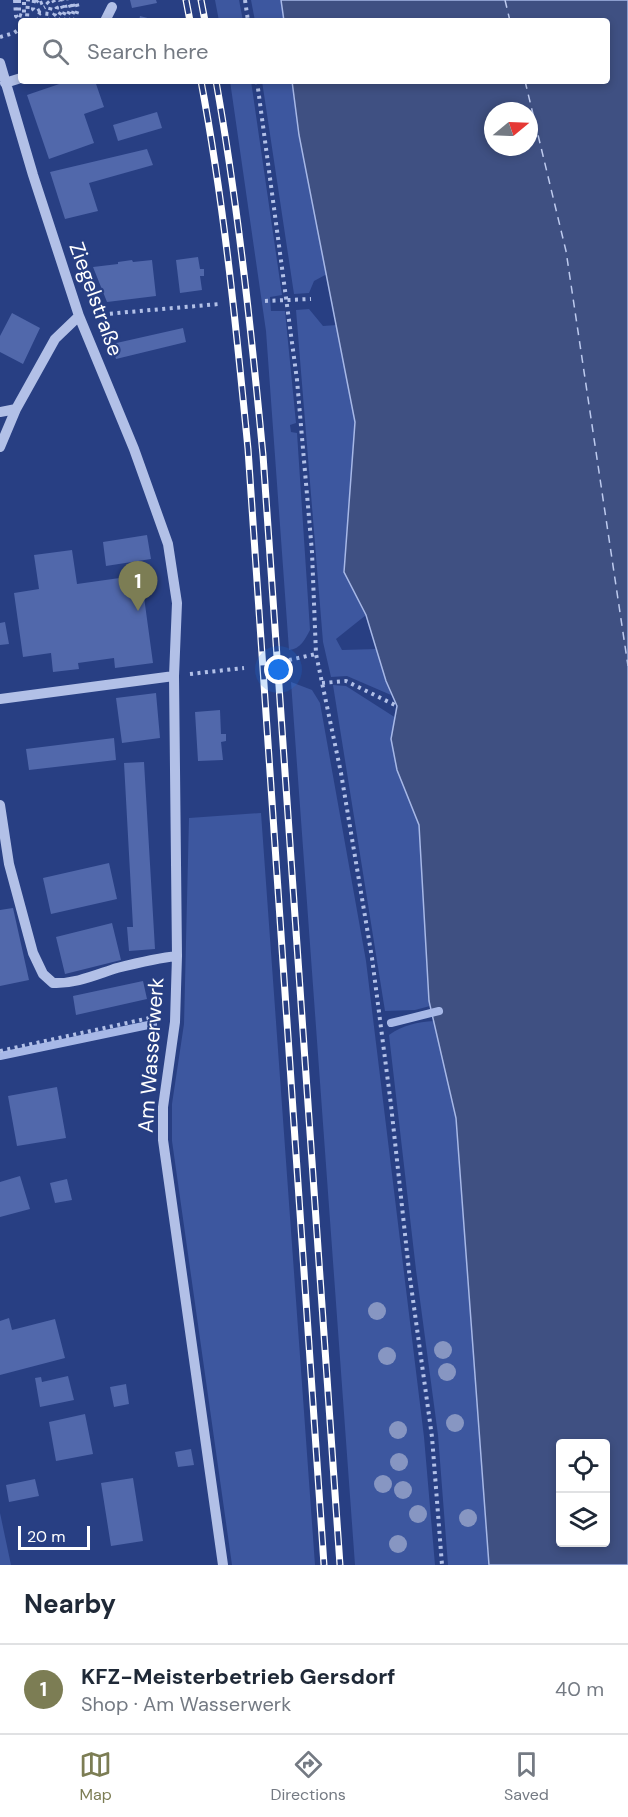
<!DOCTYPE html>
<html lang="en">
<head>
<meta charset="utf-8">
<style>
  :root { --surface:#fff; --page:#f6f6f7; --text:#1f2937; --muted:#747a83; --line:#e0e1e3; --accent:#7c7d54 }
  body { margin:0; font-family:"DM Sans",sans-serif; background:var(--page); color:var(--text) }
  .controls { position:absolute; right:18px; bottom:18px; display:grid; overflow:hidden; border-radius:6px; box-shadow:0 3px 9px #0003 }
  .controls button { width:54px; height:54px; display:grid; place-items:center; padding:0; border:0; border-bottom:2px solid var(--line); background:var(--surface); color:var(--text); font:30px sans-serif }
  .compass { position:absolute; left:484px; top:102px; width:54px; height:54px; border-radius:50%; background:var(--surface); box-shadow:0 3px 9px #0003; rotate:71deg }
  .scale { position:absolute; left:18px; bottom:15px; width:72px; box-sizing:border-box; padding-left:6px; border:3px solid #fff; border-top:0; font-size:16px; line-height:21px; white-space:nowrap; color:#fff; -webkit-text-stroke:4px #283f83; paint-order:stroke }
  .you { position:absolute; left:279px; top:670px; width:21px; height:21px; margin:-15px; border:4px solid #fff; border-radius:50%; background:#1a73e8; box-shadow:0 0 0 9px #1a73e833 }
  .badge { display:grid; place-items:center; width:39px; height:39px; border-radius:50%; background:var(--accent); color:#fff; font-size:20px; font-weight:700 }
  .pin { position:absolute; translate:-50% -50px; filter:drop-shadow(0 2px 3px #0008) }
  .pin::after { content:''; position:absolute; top:32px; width:21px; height:18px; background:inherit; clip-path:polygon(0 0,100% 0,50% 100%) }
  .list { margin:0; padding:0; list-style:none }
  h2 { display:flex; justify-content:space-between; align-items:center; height:78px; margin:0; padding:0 24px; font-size:26px }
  h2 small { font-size:20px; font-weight:400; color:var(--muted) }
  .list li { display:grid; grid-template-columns:39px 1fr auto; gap:18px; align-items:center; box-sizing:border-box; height:90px; padding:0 24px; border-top:2px solid var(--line) }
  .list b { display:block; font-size:22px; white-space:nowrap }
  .list p { margin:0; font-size:20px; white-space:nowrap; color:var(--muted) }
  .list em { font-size:20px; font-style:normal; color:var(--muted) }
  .icon { flex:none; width:33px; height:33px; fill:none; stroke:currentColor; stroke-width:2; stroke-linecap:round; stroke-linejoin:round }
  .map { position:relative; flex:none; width:628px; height:1565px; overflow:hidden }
  .search { position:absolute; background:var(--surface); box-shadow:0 3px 9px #0003; left:18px; right:18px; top:18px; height:66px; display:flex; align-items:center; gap:15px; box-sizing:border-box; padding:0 21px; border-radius:6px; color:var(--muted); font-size:22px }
  .sheet { height:168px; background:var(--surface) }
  nav { display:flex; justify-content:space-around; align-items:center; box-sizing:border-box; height:84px; border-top:2px solid var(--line); background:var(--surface); font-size:16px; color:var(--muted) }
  nav a { display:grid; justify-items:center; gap:3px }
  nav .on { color:var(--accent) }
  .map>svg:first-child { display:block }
  .green { fill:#3d579f }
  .water { fill:#3f5082; stroke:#a7b8e7; stroke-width:1.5; fill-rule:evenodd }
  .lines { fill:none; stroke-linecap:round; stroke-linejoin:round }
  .stream { stroke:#a7b8e7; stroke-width:8 }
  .ferry { stroke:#bdcaee; stroke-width:1.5; stroke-dasharray:8 6; stroke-linecap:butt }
  .building { fill:#5168ab }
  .path { stroke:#b2c0e7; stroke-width:4; stroke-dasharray:3 4.5; stroke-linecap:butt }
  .minor { stroke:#b2c0e7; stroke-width:10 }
  .rail-casing { stroke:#fff; stroke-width:7 }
  .rail { stroke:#283f83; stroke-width:4.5; stroke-dasharray:14; stroke-linecap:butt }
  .tree { fill:#8796c2 }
  .labels { text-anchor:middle; stroke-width:4.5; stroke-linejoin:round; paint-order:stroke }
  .street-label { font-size:21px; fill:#fff; stroke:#283f83 }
</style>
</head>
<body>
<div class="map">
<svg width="628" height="1565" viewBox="0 0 628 1565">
  <rect width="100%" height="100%" fill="#283f83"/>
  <path class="green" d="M215 0H239L243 21H219Z
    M251 0H281L284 21H255Z
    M230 81H251L282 295 270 297 271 311H285L296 423 290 425 291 432 297 433 310 630C305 639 301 649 289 650L266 331Z
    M262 81H292L299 135 327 274 314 281 309 293 294 294Z
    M309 309 323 326 337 325 355 422 344 571 366 615 336 639 342 650 377 649 391 695 347 676 331 677 323 642 296 310Z
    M291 682 312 690 320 703 366 961 424 1437 435 1565H355Z
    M333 685 346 686 396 718 391 739 397 770 419 825 430 1006 415 1010 385 1011Z
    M261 813 315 1565H232L172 1141V1104L184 1024 189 818Z
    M434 1021 456 1118 489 1565H448L438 1435 416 1270 389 1035C403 1025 417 1022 434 1021Z
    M0 1513 11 1565H0Z"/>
  <path class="water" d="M281 0H628V1565H489L456 1118 429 1001 419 825 397 770 391 739 397 706 386 681 366 615 344 572 355 422 299 135 292 81H607V21H284ZM493 111H529V147H493ZM560 1444H606V1542H560Z"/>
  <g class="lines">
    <path class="stream" d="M391 1023 439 1011
      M0 1056 153 1024"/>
    <path class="ferry" d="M505 0 510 21
      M525 81 566 251 628 666"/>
  </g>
  <path class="building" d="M130 0H156L157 3 132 8Z
    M140 16 155 20V21H139Z
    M68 81H95L104 107 84 114 94 143 49 159 27 95Z
    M157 112 162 128 118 141 113 125Z
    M147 149 153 165 89 183 98 211 65 219 50 172Z
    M198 257 200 269H204V276H200L202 290 180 293 176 260Z
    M132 260 133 262 152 260 156 296 107 302 93 267 118 264V262Z
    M12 313 40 328 23 364 0 352V336Z
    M183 328 186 342 116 359 112 344Z
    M147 535 151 559 106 566 103 542Z
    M72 550 77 584 141 575 153 663 115 668 114 658 78 663 79 669 53 672 51 653 23 657 14 593 39 589 34 555Z
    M5 622 9 644 0 645V623Z
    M156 693 160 738 122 743 116 698Z
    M220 710 221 734H226V741L221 742 223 760 198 761 195 712Z
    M114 738 116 760 29 770 26 749Z
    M144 762 155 949 129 951 127 927H133L124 763Z
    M109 863 117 899 51 914 43 878Z
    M13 908 29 980 0 986V910Z
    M112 923 121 960 65 974 56 937Z
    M143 981 147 999 76 1015 73 996Z
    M57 1087 66 1138 17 1146 8 1096Z
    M20 1176 30 1209 0 1217V1182Z
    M67 1179 72 1200 55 1203 50 1183Z
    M9 1318 12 1330 55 1319 65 1358 0 1375V1321Z
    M68 1376 74 1400 40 1407 35 1378 41 1377 42 1382Z
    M126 1384 129 1404 114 1407 110 1387Z
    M85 1414 93 1454 56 1461 49 1422Z
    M191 1449 194 1465 178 1467 175 1452Z
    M133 1478 143 1541 111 1546 101 1483Z
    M35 1479 39 1496 9 1502 6 1485Z"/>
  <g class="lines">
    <path class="path" d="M15 0 16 16 21 21
      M19 0V15L22 16 24 14V0
      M34 0 33 9 36 12 45 7
      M245 0 248 21
      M22 21 27 18 28 0
      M37 21 36 18 40 13 49 14 51 6 46 1 38 4 36 2 38 0
      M48 21 55 14 57 8 53 0
      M55 21 63 9 60 0
      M59 21C65 13 68 9 63 0
      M65 21 71 8 68 0
      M70 21 74 10 72 0
      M74 21 78 9 76 0
      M0 37 14 33 21 28
      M257 81 297 380 312 552 316 654 341 773 372 958 391 1105 409 1271 432 1437 442 1565
      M265 301 311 299
      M95 315 219 304
      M289 660 316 654
      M190 674 244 668
      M322 683 346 681 397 706
      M0 1051 154 1017 160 1019"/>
    <path class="minor" d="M105 21 112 7
      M0 63 33 175 79 316 134 449 168 544 177 603 174 676 177 956 175 1022 163 1107V1140L223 1565
      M5 83 21 78
      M0 412 16 409
      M0 447 16 409 55 339 79 316
      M0 699 174 676
      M0 805 9 864 33 953 43 974 53 983C76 984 95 975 117 968 137 963 157 958 177 956"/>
    <g class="rail-casing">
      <path id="rail" d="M186 0 190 21
        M201 0 205 21
        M201 81C224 203 236 326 248 449L324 1565
        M216 81C238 205 251 329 263 455L340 1565"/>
    </g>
    <use href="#rail" class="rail"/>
  </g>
  <g class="tree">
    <circle cx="377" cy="1311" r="9"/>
    <circle cx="443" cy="1350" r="9"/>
    <circle cx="387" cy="1356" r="9"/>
    <circle cx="447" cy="1372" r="9"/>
    <circle cx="455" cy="1423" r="9"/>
    <circle cx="398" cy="1430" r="9"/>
    <circle cx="399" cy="1462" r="9"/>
    <circle cx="383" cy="1484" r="9"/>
    <circle cx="403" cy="1490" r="9"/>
    <circle cx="418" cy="1514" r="9"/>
    <circle cx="468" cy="1518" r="9"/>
    <circle cx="398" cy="1544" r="9"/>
  </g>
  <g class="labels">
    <g class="street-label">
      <text transform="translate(96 299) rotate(70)" y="7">Ziegelstraße</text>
      <text transform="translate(151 1055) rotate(-86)" y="7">Am Wasserwerk</text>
    </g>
  </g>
</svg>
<div class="controls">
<button><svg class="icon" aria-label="locate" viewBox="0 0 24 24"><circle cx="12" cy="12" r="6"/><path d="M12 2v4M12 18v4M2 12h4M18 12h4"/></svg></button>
<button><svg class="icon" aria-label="layers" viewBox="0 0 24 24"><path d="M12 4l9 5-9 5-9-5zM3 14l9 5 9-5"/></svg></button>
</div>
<svg class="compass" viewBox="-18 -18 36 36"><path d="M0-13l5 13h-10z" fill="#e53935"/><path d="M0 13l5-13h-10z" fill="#747a83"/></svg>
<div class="scale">20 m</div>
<div class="you"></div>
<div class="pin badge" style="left:138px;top:611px">1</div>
<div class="search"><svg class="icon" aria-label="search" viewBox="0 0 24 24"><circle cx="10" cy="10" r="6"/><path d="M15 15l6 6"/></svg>Search here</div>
</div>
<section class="sheet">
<h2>Nearby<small></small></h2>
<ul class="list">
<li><span class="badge">1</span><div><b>KFZ-Meisterbetrieb Gersdorf</b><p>Shop · Am Wasserwerk</p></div><em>40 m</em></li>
</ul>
</section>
<nav>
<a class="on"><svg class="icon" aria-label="map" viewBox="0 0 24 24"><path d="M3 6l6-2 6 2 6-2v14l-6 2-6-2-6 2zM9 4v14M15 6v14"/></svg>Map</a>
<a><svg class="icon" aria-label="directions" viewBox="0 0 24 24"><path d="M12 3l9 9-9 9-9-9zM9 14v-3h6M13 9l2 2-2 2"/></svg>Directions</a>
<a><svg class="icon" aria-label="saved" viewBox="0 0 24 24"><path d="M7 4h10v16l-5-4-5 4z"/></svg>Saved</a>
</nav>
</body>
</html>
